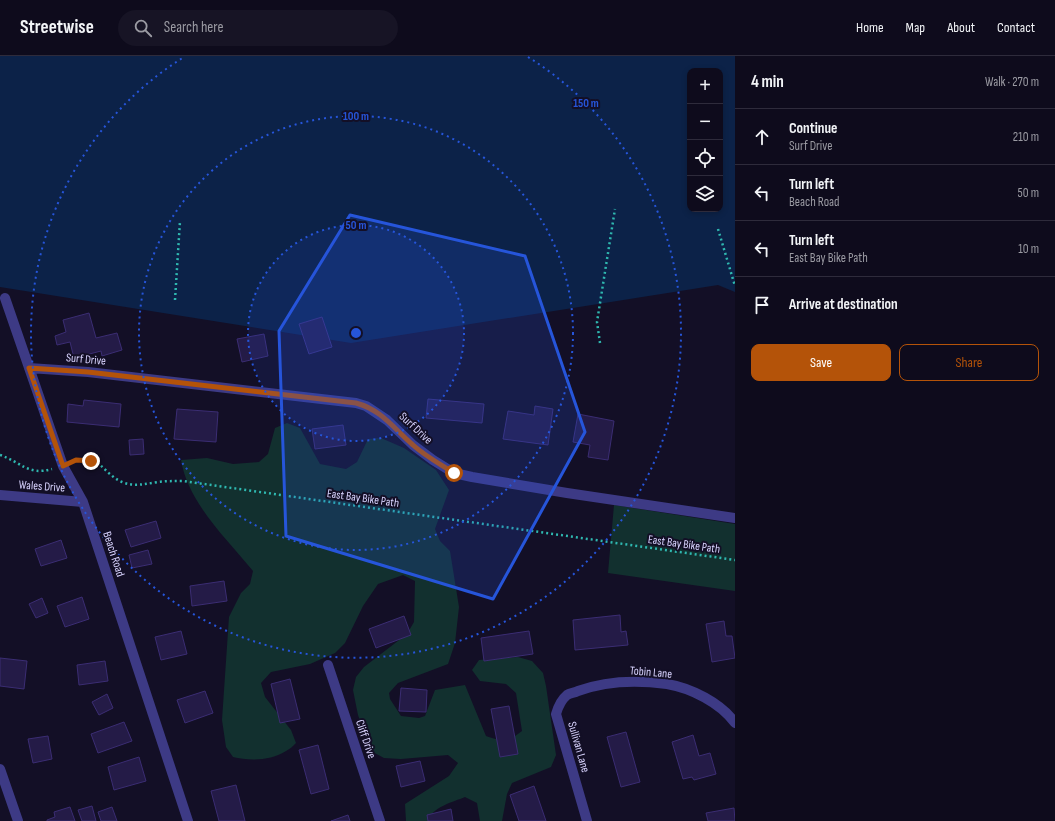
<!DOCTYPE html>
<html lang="en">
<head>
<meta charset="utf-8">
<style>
  :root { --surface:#0e0b1c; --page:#171425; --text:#f1f3f6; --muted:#9b9ba3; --line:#2e2b3b; --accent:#b45309 }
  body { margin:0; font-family:"Sofia Sans Condensed",sans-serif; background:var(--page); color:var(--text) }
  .controls { position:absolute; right:12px; top:12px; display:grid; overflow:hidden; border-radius:8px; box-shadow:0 2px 6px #0003 }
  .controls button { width:36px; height:36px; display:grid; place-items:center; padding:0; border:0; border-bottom:1px solid var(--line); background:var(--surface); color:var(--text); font:20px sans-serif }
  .stop { position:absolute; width:12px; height:12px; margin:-9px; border:3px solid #b45309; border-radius:50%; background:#fff }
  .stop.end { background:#b45309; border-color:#fff; box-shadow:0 1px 4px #0008 }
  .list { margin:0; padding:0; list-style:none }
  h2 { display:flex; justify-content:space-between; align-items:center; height:52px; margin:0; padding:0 16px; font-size:17px }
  h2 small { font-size:13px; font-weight:400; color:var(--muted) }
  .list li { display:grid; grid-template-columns:26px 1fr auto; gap:12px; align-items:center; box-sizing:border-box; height:56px; padding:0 16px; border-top:1px solid var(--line) }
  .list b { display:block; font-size:15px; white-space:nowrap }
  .list p { margin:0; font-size:13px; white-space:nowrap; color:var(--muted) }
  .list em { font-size:13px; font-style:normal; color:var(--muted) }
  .actions { display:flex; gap:8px; padding:12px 16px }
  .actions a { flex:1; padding:9px 0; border:1px solid var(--accent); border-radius:8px; text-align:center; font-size:14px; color:var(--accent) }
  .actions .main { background:var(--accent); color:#fff }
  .icon { flex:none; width:22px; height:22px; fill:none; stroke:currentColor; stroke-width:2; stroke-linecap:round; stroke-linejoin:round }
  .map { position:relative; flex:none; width:735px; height:765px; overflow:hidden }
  header { display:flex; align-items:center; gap:24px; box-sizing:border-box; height:56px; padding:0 20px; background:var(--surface); border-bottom:1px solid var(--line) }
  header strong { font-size:19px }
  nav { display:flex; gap:22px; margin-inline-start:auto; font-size:14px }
  .search { width:280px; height:36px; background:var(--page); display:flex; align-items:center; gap:10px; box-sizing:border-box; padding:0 14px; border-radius:22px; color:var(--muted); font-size:15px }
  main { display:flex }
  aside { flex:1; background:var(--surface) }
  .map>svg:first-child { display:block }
  .green { fill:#12302f }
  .water { fill:#0c2248; fill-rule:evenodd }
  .building { fill:#241b47; stroke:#3b2d73 }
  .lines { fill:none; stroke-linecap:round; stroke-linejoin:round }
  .path { stroke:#2fb8b0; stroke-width:2.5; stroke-dasharray:2 3; stroke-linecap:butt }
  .minor { stroke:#3d3a85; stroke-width:10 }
  .route { stroke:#b45309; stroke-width:5 }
  .marked { fill:#2655da; fill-opacity:0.2; stroke:#2655da; stroke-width:3; stroke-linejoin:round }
  .ring { fill:none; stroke:#2655da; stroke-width:2; stroke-dasharray:2 4 }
  .labels { text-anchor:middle; stroke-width:4; stroke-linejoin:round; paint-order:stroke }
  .street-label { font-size:12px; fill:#d9d4ff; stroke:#130f26 }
  .centre { fill:#2655da; stroke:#130f26; stroke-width:2 }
  .ring-label { font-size:12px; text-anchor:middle; font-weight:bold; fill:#2655da; stroke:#130f26; stroke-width:4; stroke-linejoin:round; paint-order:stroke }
</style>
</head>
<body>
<header>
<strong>Streetwise</strong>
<div class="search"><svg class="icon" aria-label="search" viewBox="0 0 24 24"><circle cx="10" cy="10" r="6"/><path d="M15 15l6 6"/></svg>Search here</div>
<nav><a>Home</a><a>Map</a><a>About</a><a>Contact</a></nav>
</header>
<main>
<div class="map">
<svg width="735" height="765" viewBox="0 0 735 765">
  <rect width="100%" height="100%" fill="#130f26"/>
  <path class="green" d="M287 367 300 372 320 408 346 413 357 406 368 383 381 382 404 392 436 414 449 434 435 473 440 485 450 495 459 551 455 587 448 608 398 627 389 637 390 643 401 660 419 662 425 660 435 634 465 629 486 680C504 686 508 686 522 675L516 637 506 628 480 625 472 614 479 604 518 601 532 605 543 617 546 630 556 699 551 711 512 727 507 738 502 765H480L477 747 465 741C453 746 432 751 428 765H406L405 748 449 720 458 707 448 699 401 703 384 702 371 695 358 659 353 634 356 621 364 611 407 578 414 566 415 525 403 519 378 528 363 550 345 587 335 597 310 608 271 616 261 627 265 641 291 674 296 687C293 690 290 693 286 695 271 705 249 705 233 701L226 691 222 664 229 561 241 537 250 528 253 515C227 483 188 447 181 404L207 402 233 408 259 406 268 398 275 372Z
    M614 449 735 468V535L608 517Z"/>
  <path class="water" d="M0 0H735V236L718 229 351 287 0 231ZM690 15H720V153H690Z"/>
  <path class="building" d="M89 257 96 282 117 277 122 294 102 300 101 295 74 302 70 286 57 289 55 280 66 276 63 264Z
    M322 261 332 291 309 298 299 268Z
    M264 278 268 300 242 306 237 283Z
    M428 343 484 348 482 367 426 362Z
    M84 344 121 348 119 371 67 366 68 348 83 350Z
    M535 350 553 353 548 389 503 383 508 355 534 359Z
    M177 353 218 356 216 386 174 383Z
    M578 358 614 365 608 404 588 401 590 389 573 386Z
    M343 369 346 389 315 393 312 373Z
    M143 383 144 398 130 399 129 384Z
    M156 465 161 482 131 491 125 474Z
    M61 484 67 502 41 510 35 493Z
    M148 494 152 508 132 512 129 499Z
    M224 525 227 545 192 550 190 530Z
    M82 541 89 563 65 571 57 550Z
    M42 542 48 557 36 562 29 548Z
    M620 559 621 576 626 575 628 589 575 594 573 564Z
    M404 560 411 579 376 592 369 573Z
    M724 565 726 580H732L735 602 712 606 706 568Z
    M181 575 187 598 161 604 155 581Z
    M529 575 533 598 484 605 481 582Z
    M0 602 27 605 24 633 0 630Z
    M105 605 108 625 79 629 77 609Z
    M290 623 300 663 280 667 271 628Z
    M401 632 427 634 426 656 399 655Z
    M205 635 213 657 185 667 177 644Z
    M107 638 113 652 99 659 92 646Z
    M509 650 518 698 500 701 491 653Z
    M124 666 132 685 98 697 91 678Z
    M626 676 640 726 621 731 607 681Z
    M693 679 699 700 710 697 716 718 694 724 692 721 683 723 672 686Z
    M48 680 52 703 33 707 28 683Z
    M318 689 329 733 311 738 299 694Z
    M139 701 146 725 114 734 108 711Z
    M420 705 425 725 401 731 396 710Z
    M236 729 245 765H219L211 735Z
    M534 730 546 765H519L510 739Z
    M92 750 96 765H82L78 754Z
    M70 751 75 765H47V764L55 761 54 756Z
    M112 751 117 765H101L98 756Z
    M734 752 735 765H708L706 757Z
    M451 753 453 765H428L427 759Z
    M348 759 350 765H331Z"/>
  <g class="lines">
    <path class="path" d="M718 173 735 230
      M175 244 180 165
      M600 287 597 266 615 153
      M0 399C21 406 28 420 52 413
      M73 405C99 396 103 418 122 426 134 431 145 428 158 426 166 425 174 425 183 425L735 504"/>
    <path class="minor" d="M5 242 63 410 83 446 188 765
      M29 312 88 316 356 347 366 350 387 364 413 389 433 404 454 417 472 421 567 437 735 462
      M0 439 83 446
      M328 609 380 765
      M0 713 18 765
      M587 765 556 658C558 651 561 644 567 639 570 637 574 637 578 635 605 625 638 624 667 628 691 632 721 647 735 667"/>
  </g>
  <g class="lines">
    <path class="route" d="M91 405 76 404 63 410 29 312 88 316 356 347C382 354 394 373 413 389 425 400 440 408 454 417"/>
  </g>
  <path class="marked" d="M350 159 525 200 585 376 493 543 286 480 279 275Z"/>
  <circle cx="356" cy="277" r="108" fill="#2655da" fill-opacity=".12"/>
  <g class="ring">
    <circle cx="356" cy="277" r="108"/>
    <circle cx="356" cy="277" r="217"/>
    <path d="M528 1A325 325 0 1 1 184 1"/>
  </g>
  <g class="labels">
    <g class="street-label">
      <text transform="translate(86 303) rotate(5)" y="4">Surf Drive</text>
      <text transform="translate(416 372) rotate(43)" y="4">Surf Drive</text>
      <text transform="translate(42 430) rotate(4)" y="4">Wales Drive</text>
      <text transform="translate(363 442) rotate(8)" y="4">East Bay Bike Path</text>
      <text transform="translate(684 488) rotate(8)" y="4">East Bay Bike Path</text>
      <text transform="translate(114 498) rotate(72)" y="4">Beach Road</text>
      <text transform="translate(651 616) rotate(5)" y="4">Tobin Lane</text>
      <text transform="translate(366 683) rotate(71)" y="4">Cliff Drive</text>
      <text transform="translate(579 691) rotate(74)" y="4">Sullivan Lane</text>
    </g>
  </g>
  <circle cx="356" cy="277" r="6" class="centre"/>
  <g class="ring-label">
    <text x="586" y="51">150 m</text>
    <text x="356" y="64">100 m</text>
    <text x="356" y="173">50 m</text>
  </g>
</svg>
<div class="controls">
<button>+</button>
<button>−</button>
<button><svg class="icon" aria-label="locate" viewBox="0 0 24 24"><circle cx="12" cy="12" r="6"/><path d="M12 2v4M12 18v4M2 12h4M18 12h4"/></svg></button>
<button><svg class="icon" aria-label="layers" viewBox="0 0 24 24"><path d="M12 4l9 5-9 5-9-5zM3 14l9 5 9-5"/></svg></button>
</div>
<div class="stop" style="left:454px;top:417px"></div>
<div class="stop end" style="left:91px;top:405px"></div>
</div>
<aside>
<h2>4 min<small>Walk · 270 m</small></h2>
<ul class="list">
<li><svg class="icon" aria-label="ahead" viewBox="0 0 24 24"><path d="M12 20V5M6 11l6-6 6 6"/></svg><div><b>Continue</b><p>Surf Drive</p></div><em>210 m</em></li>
<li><svg class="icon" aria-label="left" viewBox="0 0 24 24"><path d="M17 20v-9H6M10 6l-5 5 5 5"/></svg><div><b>Turn left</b><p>Beach Road</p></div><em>50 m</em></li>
<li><svg class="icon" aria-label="left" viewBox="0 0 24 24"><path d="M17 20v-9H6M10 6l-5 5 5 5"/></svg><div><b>Turn left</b><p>East Bay Bike Path</p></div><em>10 m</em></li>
<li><svg class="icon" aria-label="arrive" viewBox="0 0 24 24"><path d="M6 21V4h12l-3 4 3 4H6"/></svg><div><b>Arrive at destination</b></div></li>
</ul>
<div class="actions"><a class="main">Save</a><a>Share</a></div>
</aside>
</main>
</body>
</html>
